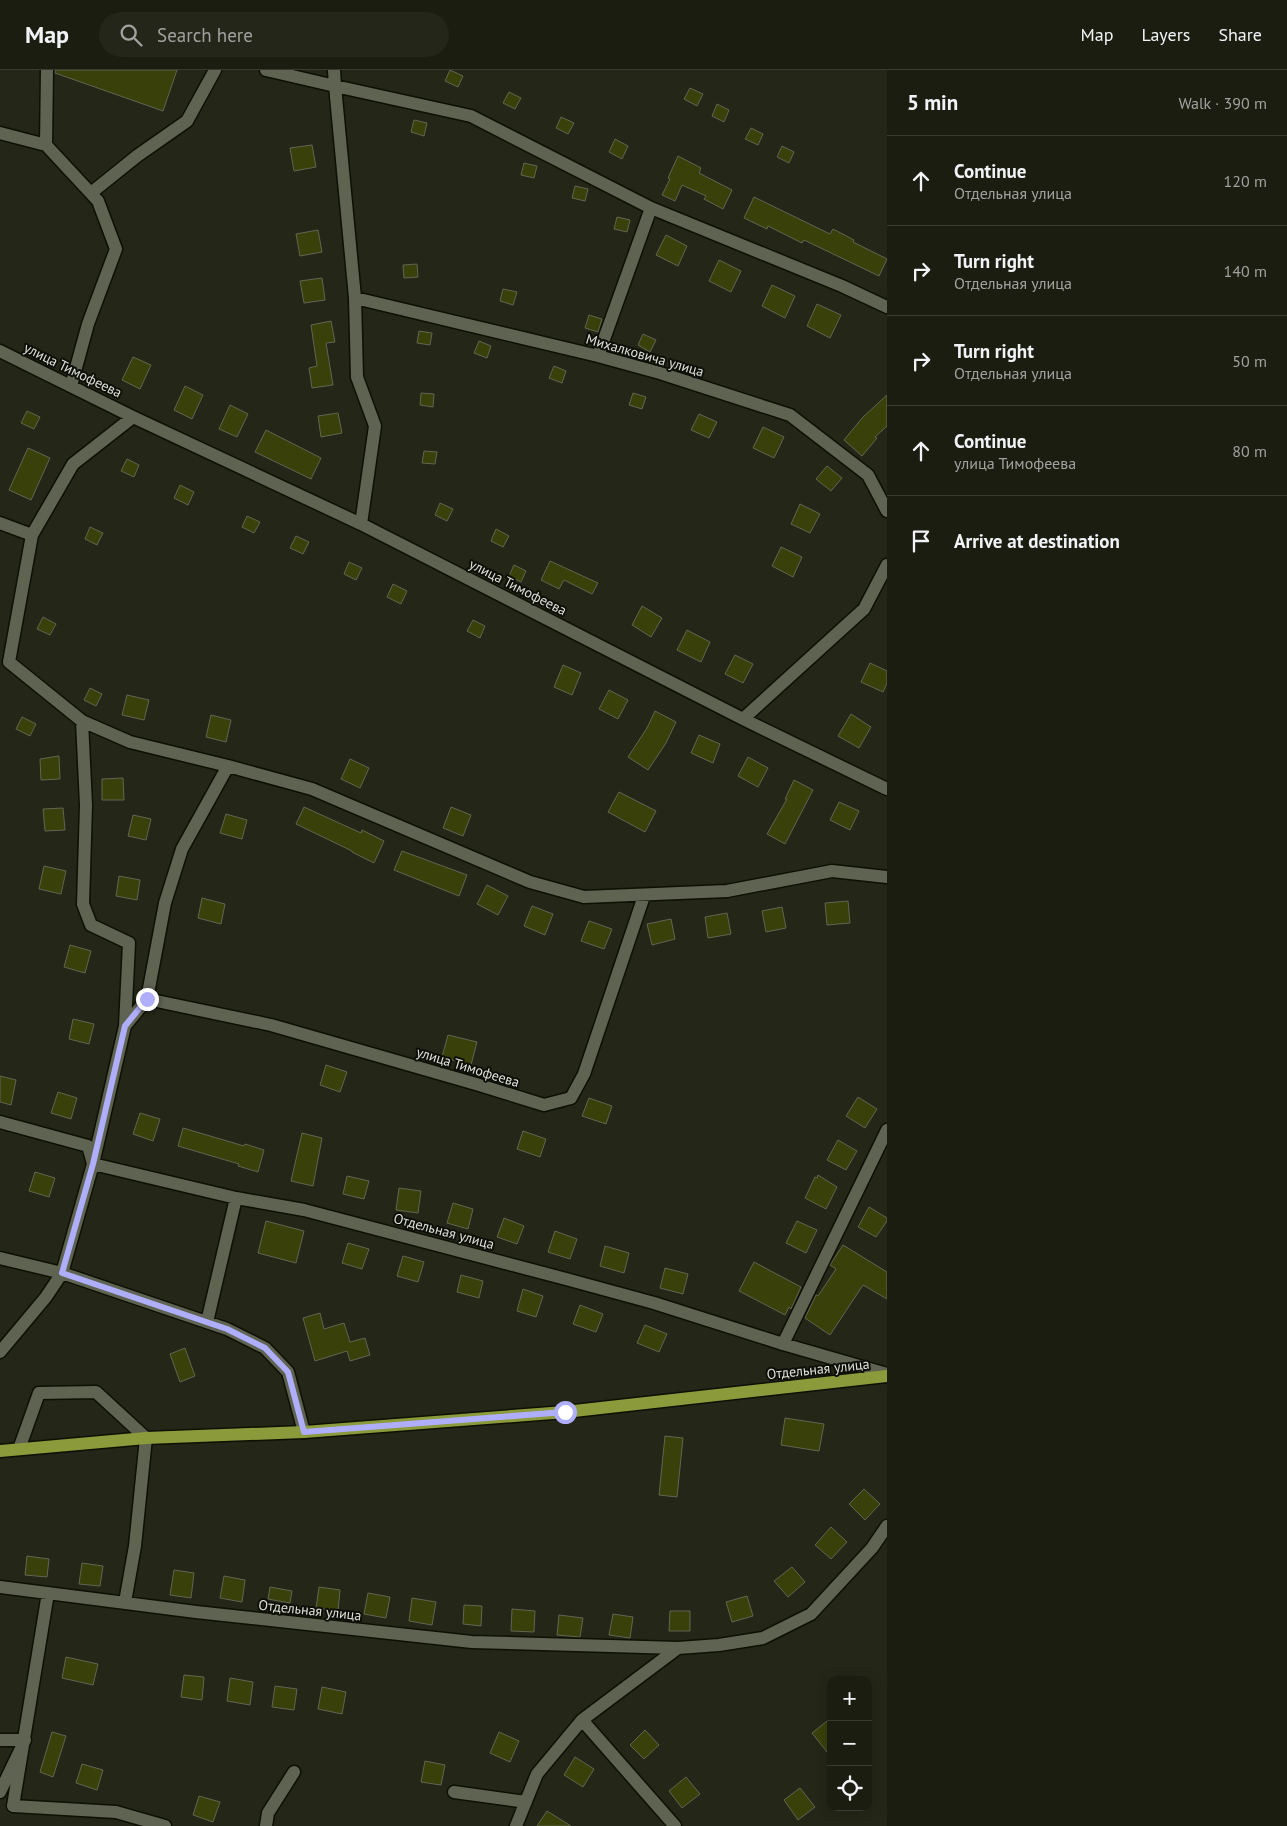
<!DOCTYPE html>
<html lang="en">
<head>
<meta charset="utf-8">
<style>
  :root { --surface:#1b1d11; --page:#24261a; --text:#f1f3f6; --muted:#a0a29f; --line:#393b31 }
  body { margin:0; font-family:"PT Sans",sans-serif; background:var(--page); color:var(--text) }
  .controls { position:absolute; right:15px; bottom:15px; display:grid; overflow:hidden; border-radius:10px; box-shadow:0 2px 12px #0003 }
  .controls button { width:45px; height:45px; display:grid; place-items:center; padding:0; border:0; border-bottom:1px solid var(--line); background:var(--surface); color:var(--text); font:25px sans-serif }
  .stop { position:absolute; width:15px; height:15px; margin:-11px; border:4px solid #aeaefb; border-radius:50%; background:#fff }
  .stop.end { background:#aeaefb; border-color:#fff; box-shadow:0 1px 5px #0008 }
  .list { margin:0; padding:0; list-style:none }
  h2 { display:flex; justify-content:space-between; align-items:center; height:65px; margin:0; padding:0 20px; font-size:21px }
  h2 small { font-size:16px; font-weight:400; color:var(--muted) }
  .list li { display:grid; grid-template-columns:32px 1fr auto; gap:15px; align-items:center; box-sizing:border-box; height:90px; padding:0 20px; border-top:1px solid var(--line) }
  .list b { display:block; font-size:19px; white-space:nowrap }
  .list p { margin:0; font-size:16px; white-space:nowrap; color:var(--muted) }
  .list em { font-size:16px; font-style:normal; color:var(--muted) }
  .icon { flex:none; width:28px; height:28px; fill:none; stroke:currentColor; stroke-width:2; stroke-linecap:round; stroke-linejoin:round }
  .map { position:relative; flex:none; width:887px; height:1756px; overflow:hidden }
  header { display:flex; align-items:center; gap:30px; box-sizing:border-box; height:70px; padding:0 25px; background:var(--surface); border-bottom:1px solid var(--line) }
  header strong { font-size:24px }
  nav { display:flex; gap:28px; margin-inline-start:auto; font-size:18px }
  .search { width:350px; height:45px; background:var(--page); display:flex; align-items:center; gap:12px; box-sizing:border-box; padding:0 18px; border-radius:28px; color:var(--muted); font-size:19px }
  main { display:flex }
  aside { flex:1; background:var(--surface) }
  .map>svg:first-child { display:block }
  .building { fill:#39400a; stroke:#616553 }
  .lines { fill:none; stroke-linecap:round; stroke-linejoin:round }
  .minor-casing { stroke:#0d1003; stroke-width:15 }
  .major-casing { stroke:#0d1003; stroke-width:15 }
  .minor { stroke:#5f6352; stroke-width:12 }
  .major { stroke:#8b9a3b; stroke-width:12 }
  .route { stroke:#aeaefb; stroke-width:6 }
  .labels { text-anchor:middle; stroke-width:4; stroke-linejoin:round; paint-order:stroke }
  .street-label { font-size:14px; fill:#dee1d7; stroke:#0d0f08 }
</style>
</head>
<body>
<header>
<strong>Map</strong>
<div class="search"><svg class="icon" aria-label="search" viewBox="0 0 24 24"><circle cx="10" cy="10" r="6"/><path d="M15 15l6 6"/></svg>Search here</div>
<nav><a>Map</a><a>Layers</a><a>Share</a></nav>
</header>
<main>
<div class="map">
<svg width="887" height="1756" viewBox="0 0 887 1756">
  <rect width="100%" height="100%" fill="#242717"/>
  <path class="building" d="M55 0H177L163 41 55 3Z
    M450 0 463 6 458 17 445 11Z
    M690 18 703 24 697 36 684 29Z
    M509 22 521 28 515 39 503 33Z
    M717 34 729 40 724 52 712 46Z
    M561 47 574 53 568 64 556 58Z
    M414 50 427 53 424 66 411 62Z
    M751 58 763 64 758 75 745 69Z
    M615 69 628 76 622 89 609 82Z
    M312 75 316 97 294 101 290 78Z
    M782 76 794 82 789 93 777 87Z
    M678 86 701 98 699 103 732 120 723 139 704 129 706 126 682 115 675 131 662 125 670 109 668 108Z
    M524 93 537 96 534 108 521 105Z
    M575 116 588 119 585 131 572 128Z
    M754 127 830 164 833 159 854 170 853 172 887 189 879 206 804 170 802 173 768 156 767 159 744 148Z
    M617 147 630 150 627 162 614 159Z
    M318 160 322 182 300 186 296 164Z
    M666 165 687 176 678 196 656 185Z
    M719 190 741 201 731 222 709 211Z
    M417 194 418 207 404 208 403 195Z
    M322 208 325 230 304 233 300 211Z
    M772 215 795 226 785 248 762 236Z
    M503 219 517 222 513 235 500 231Z
    M817 234 841 245 830 268 807 256Z
    M589 245 602 249 598 262 585 258Z
    M331 251 335 272 326 273 333 315 312 318 309 298 317 296 311 255Z
    M419 261 432 263 430 275 417 273Z
    M643 264 656 270 650 282 638 275Z
    M479 271 491 276 487 288 474 283Z
    M133 287 151 295 140 319 122 310Z
    M554 296 566 301 562 313 549 308Z
    M185 316 203 325 192 349 174 340Z
    M421 323 434 324 433 337 420 335Z
    M633 323 646 327 642 339 629 335Z
    M887 325V356L875 367 877 368 862 386 844 370 863 347Z
    M230 335 248 344 237 367 219 359Z
    M27 341 40 347 34 359 21 353Z
    M338 343 342 363 321 367 318 346Z
    M699 344 717 352 709 368 691 360Z
    M763 357 784 367 774 388 753 378Z
    M266 360 321 388 311 409 255 382Z
    M28 378 50 388 31 430 9 420Z
    M424 381 437 382 435 394 422 393Z
    M127 389 139 395 134 407 121 401Z
    M827 396 842 408 831 421 816 409Z
    M180 415 194 422 188 435 174 428Z
    M440 433 453 439 447 451 435 445Z
    M800 434 820 444 810 463 791 454Z
    M247 446 260 452 254 463 242 457Z
    M90 457 103 463 97 475 85 469Z
    M496 459 509 466 503 477 491 471Z
    M296 466 309 472 303 484 290 478Z
    M781 477 802 487 793 507 772 496Z
    M550 491 598 513 592 524 564 510 559 519 541 510Z
    M349 492 362 498 356 510 344 504Z
    M514 495 526 501 521 512 509 506Z
    M393 514 407 521 401 534 387 527Z
    M642 536 662 548 651 567 632 555Z
    M43 547 56 554 50 565 37 559Z
    M473 550 485 556 480 568 467 561Z
    M687 560 710 572 701 592 677 580Z
    M735 585 753 594 743 613 725 604Z
    M870 593 887 601V613L883 622 861 612Z
    M563 595 581 603 572 625 554 617Z
    M90 618 102 624 96 636 84 630Z
    M609 620 628 630 618 649 599 639Z
    M127 625 149 630 144 650 122 645Z
    M655 641 676 652 666 673 648 700 628 687 647 658Z
    M851 644 871 657 859 678 838 666Z
    M211 645 231 650 226 672 206 667Z
    M22 647 36 654 30 666 16 659Z
    M699 665 720 674 713 693 691 683Z
    M59 686 60 709 41 710 40 689Z
    M748 687 768 698 758 717 738 706Z
    M350 689 369 698 360 718 341 709Z
    M123 708 124 730H102V709Z
    M794 710 813 720 785 774 767 764 787 729H785Z
    M619 722 656 741 645 762 608 742Z
    M839 732 859 741 850 760 830 750Z
    M304 737 361 763 362 760 384 771 374 793 352 782V781L296 754Z
    M451 737 471 745 463 766 443 758Z
    M63 738 65 760 45 761 43 739Z
    M226 744 247 750 242 769 220 763Z
    M133 745 151 749 146 770 128 766Z
    M402 781 467 805 459 826 394 800Z
    M44 796 66 801 61 824 39 819Z
    M119 806 140 810 137 830 116 826Z
    M487 815 508 826 498 845 477 834Z
    M202 828 225 834 221 854 198 848Z
    M848 831 850 853 827 855 825 833Z
    M532 836 553 844 545 865 524 856Z
    M782 837 786 858 766 862 762 841Z
    M727 843 731 864 708 868 705 847Z
    M671 849 675 869 652 875 647 854Z
    M589 851 612 859 604 879 581 871Z
    M70 875 91 881 85 903 64 897Z
    M73 949 94 954 89 974 69 969Z
    M448 965 477 972 471 995 442 987Z
    M326 995 347 1002 340 1022 320 1015Z
    M0 1006 16 1010 11 1035 0 1032Z
    M58 1022 77 1028 71 1049 51 1043Z
    M858 1027 877 1039 865 1058 846 1046Z
    M589 1028 612 1036 606 1054 582 1046Z
    M140 1043 160 1049 153 1071 133 1064Z
    M183 1058 244 1076 245 1074 264 1080 258 1102 238 1096 239 1094 178 1076Z
    M523 1061 546 1069 540 1087 517 1079Z
    M302 1063 322 1068 313 1116 291 1111Z
    M838 1070 857 1081 846 1100 827 1090Z
    M35 1102 55 1108 49 1127 29 1121Z
    M818 1105 837 1117 826 1139 805 1128 815 1107 817 1108Z
    M347 1106 369 1111 364 1129 343 1124Z
    M399 1118 421 1121 418 1143 396 1140Z
    M453 1133 473 1139 468 1159 447 1153Z
    M869 1137 887 1148V1151L876 1167 858 1157Z
    M504 1148 524 1156 517 1174 497 1167Z
    M266 1151 304 1161 296 1193 258 1183Z
    M797 1151 817 1160 806 1183 786 1173Z
    M555 1161 577 1169 570 1189 548 1182Z
    M348 1173 369 1179 362 1199 342 1193Z
    M843 1175 887 1202V1229L863 1215 830 1265 805 1248 816 1225 818 1226 836 1199 830 1195Z
    M605 1176 629 1183 624 1203 600 1196Z
    M403 1186 424 1192 418 1212 397 1206Z
    M754 1192 801 1217 791 1239 789 1237 785 1245 739 1221Z
    M665 1198 688 1204 683 1224 660 1218Z
    M461 1205 483 1211 479 1228 457 1222Z
    M523 1219 543 1226 536 1247 517 1241Z
    M580 1235 603 1244 596 1262 573 1254Z
    M320 1243 324 1259 344 1253 350 1272 365 1268 370 1285 350 1291 347 1281 315 1291 303 1248Z
    M645 1255 667 1264 659 1282 637 1273Z
    M185 1278 195 1306 180 1312 170 1284Z
    M785 1348 824 1354 819 1381 781 1375Z
    M665 1366 683 1368 677 1427 659 1425Z
    M864 1419 880 1434 865 1450 849 1434Z
    M831 1457 847 1472 831 1489 815 1475Z
    M27 1486 49 1489 47 1507 25 1505Z
    M82 1493 103 1496 100 1516 79 1514Z
    M792 1497 805 1512 788 1527 774 1511Z
    M174 1500 194 1503 191 1528 170 1525Z
    M224 1506 245 1510 242 1532 220 1528Z
    M270 1517 292 1521 290 1533 268 1529Z
    M319 1517 340 1520 338 1541 316 1538Z
    M368 1523 390 1527 386 1548 364 1544Z
    M747 1526 753 1546 732 1552 726 1532Z
    M412 1528 436 1532 432 1555 409 1551Z
    M464 1535 482 1536 481 1556 463 1554Z
    M512 1539 535 1541 534 1562 511 1561Z
    M670 1541H690V1561H669Z
    M613 1544 633 1547 630 1568 609 1565Z
    M559 1545 583 1548 580 1567 557 1565Z
    M66 1587 98 1594 93 1615 62 1608Z
    M184 1605 204 1607 202 1630 181 1627Z
    M230 1608 253 1612 250 1635 227 1631Z
    M275 1616 297 1619 294 1640 272 1637Z
    M322 1617 346 1622 342 1644 318 1639Z
    M831 1648V1687L812 1663Z
    M645 1660 659 1675 644 1689 630 1675Z
    M52 1662 66 1666 53 1707 40 1702Z
    M499 1662 519 1671 510 1692 490 1683Z
    M575 1687 594 1699 583 1717 564 1705Z
    M425 1691 445 1695 441 1715 421 1712Z
    M82 1694 103 1700 97 1720 76 1713Z
    M686 1707 700 1724 682 1738 669 1721Z
    M800 1718 815 1737 798 1750 784 1730Z
    M199 1726 220 1732 213 1752 193 1745Z
    M547 1741 571 1756H537Z"/>
  <g class="lines">
    <g class="minor-casing">
      <path id="minor" d="M266 0 335 16 334 0
        M0 63 46 75 47 0
        M46 75 98 131 116 179 88 254 71 316
        M91 123 137 86 187 51 215 0
        M355 228 598 286 660 303 790 345 868 405 887 441
        M0 281 133 347 361 454 743 649 887 719
        M598 286 651 138
        M133 347 73 394 32 465 9 592 82 651 130 672 228 696
        M0 453 32 465
        M361 454 375 356 357 307 355 228 335 16 471 46 651 138 842 216 887 237
        M743 649 864 539 887 495
        M82 651 86 735 83 834 91 855 129 873 125 956
        M644 826 584 1004 571 1028 544 1035 476 1014 271 955 147 929 165 833 182 779 228 696 312 719 530 812 584 827 727 821 832 801 887 807
        M147 929 125 956 93 1094 236 1128 304 1140 566 1209 654 1233 783 1274 887 1304
        M0 1052 88 1076 93 1094 62 1203 46 1227 0 1282
        M0 1188 62 1203 227 1259 265 1278 288 1302 304 1362
        M207 1252 236 1128
        M783 1274 887 1060
        M19 1379 39 1323 96 1322 146 1368 135 1476 125 1532
        M0 1517 196 1542 472 1572 678 1578
        M48 1523 13 1736 116 1742 165 1756
        M582 1650 678 1578 719 1575 763 1568 811 1544 872 1478 887 1456
        M0 1670H25L0 1722
        M454 1722 526 1732
        M266 1756 268 1743 294 1702
        M516 1756 537 1704 582 1650 675 1756"/>
    </g>
    <g class="major-casing">
      <path id="major" d="M0 1381 146 1368 304 1362 565 1342 887 1306"/>
    </g>
    <use href="#minor" class="minor"/>
    <use href="#major" class="major"/>
  </g>
  <g class="lines">
    <path class="route" d="M147 929 125 956 93 1094 62 1203 227 1259 265 1278 288 1302 304 1362 565 1342"/>
  </g>
  <g class="labels">
    <g class="street-label">
      <text transform="translate(645 285) rotate(16)" y="5">Михалковича улица</text>
      <text transform="translate(73 300) rotate(26)" y="5">улица Тимофеева</text>
      <text transform="translate(518 517) rotate(27)" y="5">улица Тимофеева</text>
      <text transform="translate(468 997) rotate(17)" y="5">улица Тимофеева</text>
      <text transform="translate(444 1161) rotate(15)" y="5">Отдельная улица</text>
      <text transform="translate(818 1299) rotate(-6)" y="5">Отдельная улица</text>
      <text transform="translate(310 1540) rotate(6)" y="5">Отдельная улица</text>
    </g>
  </g>
</svg>
<div class="controls">
<button>+</button>
<button>−</button>
<button><svg class="icon" aria-label="locate" viewBox="0 0 24 24"><circle cx="12" cy="12" r="6"/><path d="M12 2v4M12 18v4M2 12h4M18 12h4"/></svg></button>
</div>
<div class="stop" style="left:565px;top:1342px"></div>
<div class="stop end" style="left:147px;top:929px"></div>
</div>
<aside>
<h2>5 min<small>Walk · 390 m</small></h2>
<ul class="list">
<li><svg class="icon" aria-label="ahead" viewBox="0 0 24 24"><path d="M12 20V5M6 11l6-6 6 6"/></svg><div><b>Continue</b><p>Отдельная улица</p></div><em>120 m</em></li>
<li><svg class="icon" aria-label="right" viewBox="0 0 24 24"><path d="M7 20v-9h11M14 6l5 5-5 5"/></svg><div><b>Turn right</b><p>Отдельная улица</p></div><em>140 m</em></li>
<li><svg class="icon" aria-label="right" viewBox="0 0 24 24"><path d="M7 20v-9h11M14 6l5 5-5 5"/></svg><div><b>Turn right</b><p>Отдельная улица</p></div><em>50 m</em></li>
<li><svg class="icon" aria-label="ahead" viewBox="0 0 24 24"><path d="M12 20V5M6 11l6-6 6 6"/></svg><div><b>Continue</b><p>улица Тимофеева</p></div><em>80 m</em></li>
<li><svg class="icon" aria-label="arrive" viewBox="0 0 24 24"><path d="M6 21V4h12l-3 4 3 4H6"/></svg><div><b>Arrive at destination</b></div></li>
</ul>
</aside>
</main>
</body>
</html>
